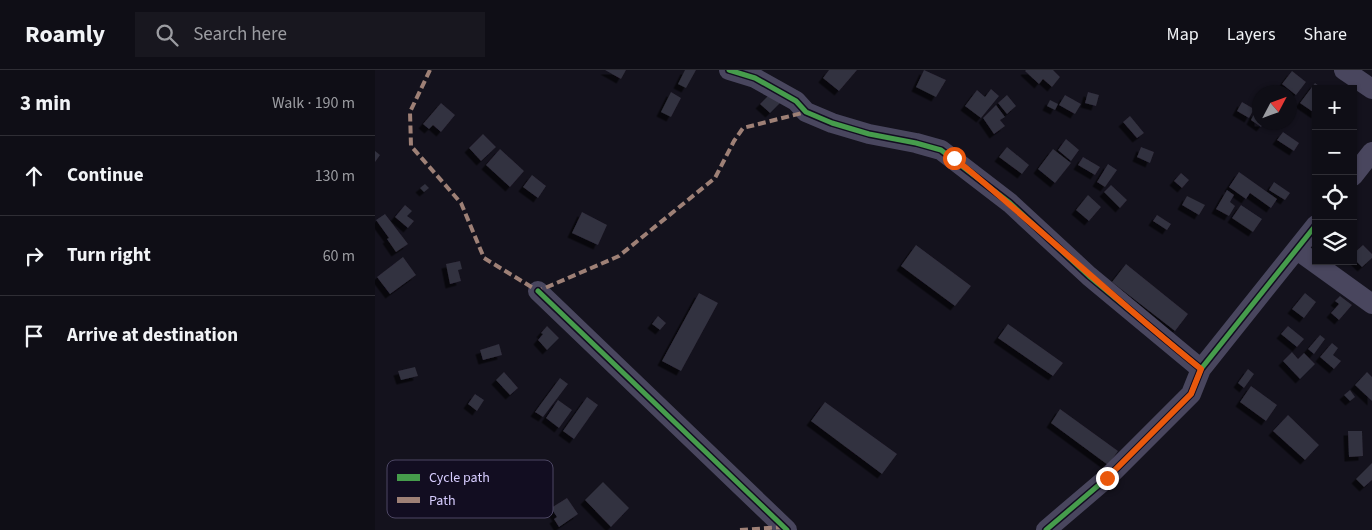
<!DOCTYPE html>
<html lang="en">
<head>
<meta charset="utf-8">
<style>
  :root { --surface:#0f0e16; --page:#18171f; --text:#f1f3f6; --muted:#9b9ca1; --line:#2f2e35 }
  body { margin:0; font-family:"Source Sans 3",sans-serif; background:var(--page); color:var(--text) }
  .controls { position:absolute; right:15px; top:15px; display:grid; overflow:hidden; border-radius:0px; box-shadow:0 1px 4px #0004 }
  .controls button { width:45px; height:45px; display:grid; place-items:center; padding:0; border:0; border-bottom:1px solid var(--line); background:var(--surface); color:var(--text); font:25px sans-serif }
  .compass { position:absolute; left:877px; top:15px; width:45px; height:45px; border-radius:50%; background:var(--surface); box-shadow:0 1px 4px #0004; rotate:49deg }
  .stop { position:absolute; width:15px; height:15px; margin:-11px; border:4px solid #ea580c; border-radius:50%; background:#fff }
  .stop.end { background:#ea580c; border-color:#fff; box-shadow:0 1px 5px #0008 }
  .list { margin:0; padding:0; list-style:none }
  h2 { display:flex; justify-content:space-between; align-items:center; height:65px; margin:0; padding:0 20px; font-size:21px }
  h2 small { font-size:16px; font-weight:400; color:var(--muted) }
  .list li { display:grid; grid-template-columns:32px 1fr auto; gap:15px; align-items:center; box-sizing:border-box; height:80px; padding:0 20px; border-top:1px solid var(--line) }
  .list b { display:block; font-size:19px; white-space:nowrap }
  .list em { font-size:16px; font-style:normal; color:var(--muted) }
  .icon { flex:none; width:28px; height:28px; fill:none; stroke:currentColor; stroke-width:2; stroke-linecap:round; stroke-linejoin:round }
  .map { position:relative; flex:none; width:997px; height:460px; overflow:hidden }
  header { display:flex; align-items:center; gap:30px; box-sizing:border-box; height:70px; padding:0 25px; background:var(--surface); border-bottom:1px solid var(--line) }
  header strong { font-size:24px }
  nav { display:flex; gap:28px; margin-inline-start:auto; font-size:18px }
  .search { width:350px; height:45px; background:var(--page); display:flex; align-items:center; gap:12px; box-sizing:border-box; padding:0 18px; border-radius:0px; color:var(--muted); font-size:19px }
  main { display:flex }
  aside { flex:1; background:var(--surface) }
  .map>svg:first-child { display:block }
  .building { fill:#33303f; filter:url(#shadow) }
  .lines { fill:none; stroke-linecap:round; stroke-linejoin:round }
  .street { stroke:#49465e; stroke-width:20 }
  .quiet { stroke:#9e8076; stroke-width:4; stroke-dasharray:8 4; stroke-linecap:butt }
  .cycleway-casing { stroke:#120d21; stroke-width:8 }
  .cycleway { stroke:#469c4c; stroke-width:5 }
  .route { stroke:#ea580c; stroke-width:6 }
  .key { fill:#120d21; stroke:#4d4764; stroke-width:1 }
  .key-label { font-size:14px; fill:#d7cdff }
</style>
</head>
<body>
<header>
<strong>Roamly</strong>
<div class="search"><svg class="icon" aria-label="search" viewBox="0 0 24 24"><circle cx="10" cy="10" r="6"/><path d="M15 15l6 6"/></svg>Search here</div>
<nav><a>Map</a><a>Layers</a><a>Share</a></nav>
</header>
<main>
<aside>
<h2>3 min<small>Walk · 190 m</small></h2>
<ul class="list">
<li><svg class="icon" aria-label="ahead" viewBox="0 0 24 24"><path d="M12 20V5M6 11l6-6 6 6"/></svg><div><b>Continue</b></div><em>130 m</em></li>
<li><svg class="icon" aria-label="right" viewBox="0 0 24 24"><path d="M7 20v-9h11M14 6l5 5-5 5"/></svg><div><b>Turn right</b></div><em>60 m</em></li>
<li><svg class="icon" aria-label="arrive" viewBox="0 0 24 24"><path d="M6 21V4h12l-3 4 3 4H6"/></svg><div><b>Arrive at destination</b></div></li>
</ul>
</aside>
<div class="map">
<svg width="997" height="460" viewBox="0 0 997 460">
  <defs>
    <filter id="shadow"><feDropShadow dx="-4.5" dy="4.5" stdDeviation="0" flood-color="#0009"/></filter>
  </defs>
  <rect width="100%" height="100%" fill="#14121d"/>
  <path class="building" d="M230 0H251L246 9Z
    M310 0H321L311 18 303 14Z
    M454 0H482L464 21 448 8Z
    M549 0 571 10 561 27 541 17Z
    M651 0H678L685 7 677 17 668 9 664 14 650 1Z
    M917 1 931 12 921 25 907 14Z
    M940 13 948 19H941V44L925 33Z
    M616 19 624 26 606 48 590 36 602 20 610 27Z
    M296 22 306 28 296 47 286 42Z
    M713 22 724 25 721 36 710 33Z
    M395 24 405 33 395 43 385 34Z
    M632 25 641 36 632 44 623 33Z
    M690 25 706 34 700 44 684 35Z
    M675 30 683 34 680 40 672 36Z
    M867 32 879 39 874 48 862 41Z
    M66 33 80 45 66 62 58 55 54 59 48 54Z
    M621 35 630 47 625 50 630 56 619 64 608 48Z
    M880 42 884 45V52H890L886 57 876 50Z
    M755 46 769 63 762 68 748 52Z
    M908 62 924 73 919 81 902 70Z
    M108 64 121 77 106 91 94 78Z
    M691 69 704 80 696 91 683 80Z
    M632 77 654 95 647 104 624 87Z
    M766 77 779 82 775 93 762 87Z
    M125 79 149 101 135 117 111 95Z
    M678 79 696 93 680 113 663 99Z
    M0 81 5 85 0 92Z
    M708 87 725 97 720 105 703 95Z
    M733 94 742 100 730 117 722 112Z
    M864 102 902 129 896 138 875 123 871 129 854 117Z
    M806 103 814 110 807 118 799 111Z
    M157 105 171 116 163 128 148 117Z
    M899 112 915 123 910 130 894 120Z
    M50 114 54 118 49 122 45 118Z
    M736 115 752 130 745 138 729 122Z
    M852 120 859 125 855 132 860 136 854 146 841 139Z
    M713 125 726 137 714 151 701 140Z
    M812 126 830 135 824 145 807 135Z
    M30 135 37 141 32 146 39 151 33 158 20 147Z
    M866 135 887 149 878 162 857 148Z
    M207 142 232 155 223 175 197 163Z
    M10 144 33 174 21 182 12 169 14 168 1 150Z
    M782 145 796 154 792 160 778 151Z
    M541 175 596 216 580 236 526 196Z
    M988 175 997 184V188L987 197 978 188V184Z
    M28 187 41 205 15 224 2 207Z
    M85 191 87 199 83 200 86 211 75 214 71 194Z
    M751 194 813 244 800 261 737 212Z
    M324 223 343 233 306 301 287 291Z
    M930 223 941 232 929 248 917 239Z
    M965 226 977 235 964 250 956 243 964 234 960 231Z
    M283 246 291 253 285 260 277 254Z
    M633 254 688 293 678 306 623 268Z
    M172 256 184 268 172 280 163 270 168 264 166 263Z
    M913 256 929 269 922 277 906 264Z
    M945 265 950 269 939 284 933 279Z
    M957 273 963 278 958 285 966 291 959 299 945 287Z
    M124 274 127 285 108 290 105 280Z
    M917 282 923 289 929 283 940 294 925 309 908 291Z
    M40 297 43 306 26 310 23 301Z
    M873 299 879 304 869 318 863 313Z
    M129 302 143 318 135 325 121 310Z
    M992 302 997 307V331L980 315Z
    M185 308 193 314 168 347 160 342Z
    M876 316 902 335 891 351 865 332Z
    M975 320 980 327 975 331 969 325Z
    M100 324 109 330 102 341 93 334Z
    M212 327 223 335 199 369 188 361Z
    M183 330 197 340 184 358 171 348Z
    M450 332 522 384 507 404 436 351Z
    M685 339 743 381 733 395 676 353Z
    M913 345 944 375 930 390 898 361Z
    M973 361H987L988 386 974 387Z
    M997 393V410L989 417 981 409Z
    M228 412 254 438 236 457 210 430Z
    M192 428 203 444 184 457 179 449 182 447 176 438Z"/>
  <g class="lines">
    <path class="street" d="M354 0 380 8 421 31 431 42 457 53 494 64 541 73 566 80 635 133 714 206 826 299
      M969 0 997 19
      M978 106 997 82
      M922 180 997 234
      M163 221 412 460
      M671 460 732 408 816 324 826 299 941 155"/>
    <path class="quiet" d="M55 0 35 42 36 76 86 133 109 188 163 221 244 186 340 108 359 71 368 58 431 42
      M365 460 409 457"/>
    <g class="cycleway-casing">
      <path id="cycleway" d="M354 0 380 8 421 31 431 42 457 53 494 64 541 73 566 80 635 133 714 206 826 299
        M163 221 412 460
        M671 460 732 408 816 324 826 299 941 155"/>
    </g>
    <use href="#cycleway" class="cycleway"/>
  </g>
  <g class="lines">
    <path class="route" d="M579 88C663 156 741 231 826 299L816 324 732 408"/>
  </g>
  <rect x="12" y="390" width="166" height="58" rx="8" class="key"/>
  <rect x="22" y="404" width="23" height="7" fill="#469c4c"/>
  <rect x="22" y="427" width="23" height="6" fill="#9e8076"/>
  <g class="key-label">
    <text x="54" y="412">Cycle path</text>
    <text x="54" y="435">Path</text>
  </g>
</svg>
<div class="controls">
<button>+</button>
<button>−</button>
<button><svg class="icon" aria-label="locate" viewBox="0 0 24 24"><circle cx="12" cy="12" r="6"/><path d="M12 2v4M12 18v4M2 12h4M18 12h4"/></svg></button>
<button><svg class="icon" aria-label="layers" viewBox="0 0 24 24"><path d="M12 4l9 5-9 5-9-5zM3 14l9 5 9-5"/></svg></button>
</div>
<svg class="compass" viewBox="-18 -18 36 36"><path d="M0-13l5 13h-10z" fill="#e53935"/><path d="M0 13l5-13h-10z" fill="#9b9ca1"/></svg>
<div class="stop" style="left:579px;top:88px"></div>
<div class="stop end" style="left:732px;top:408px"></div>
</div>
</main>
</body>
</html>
